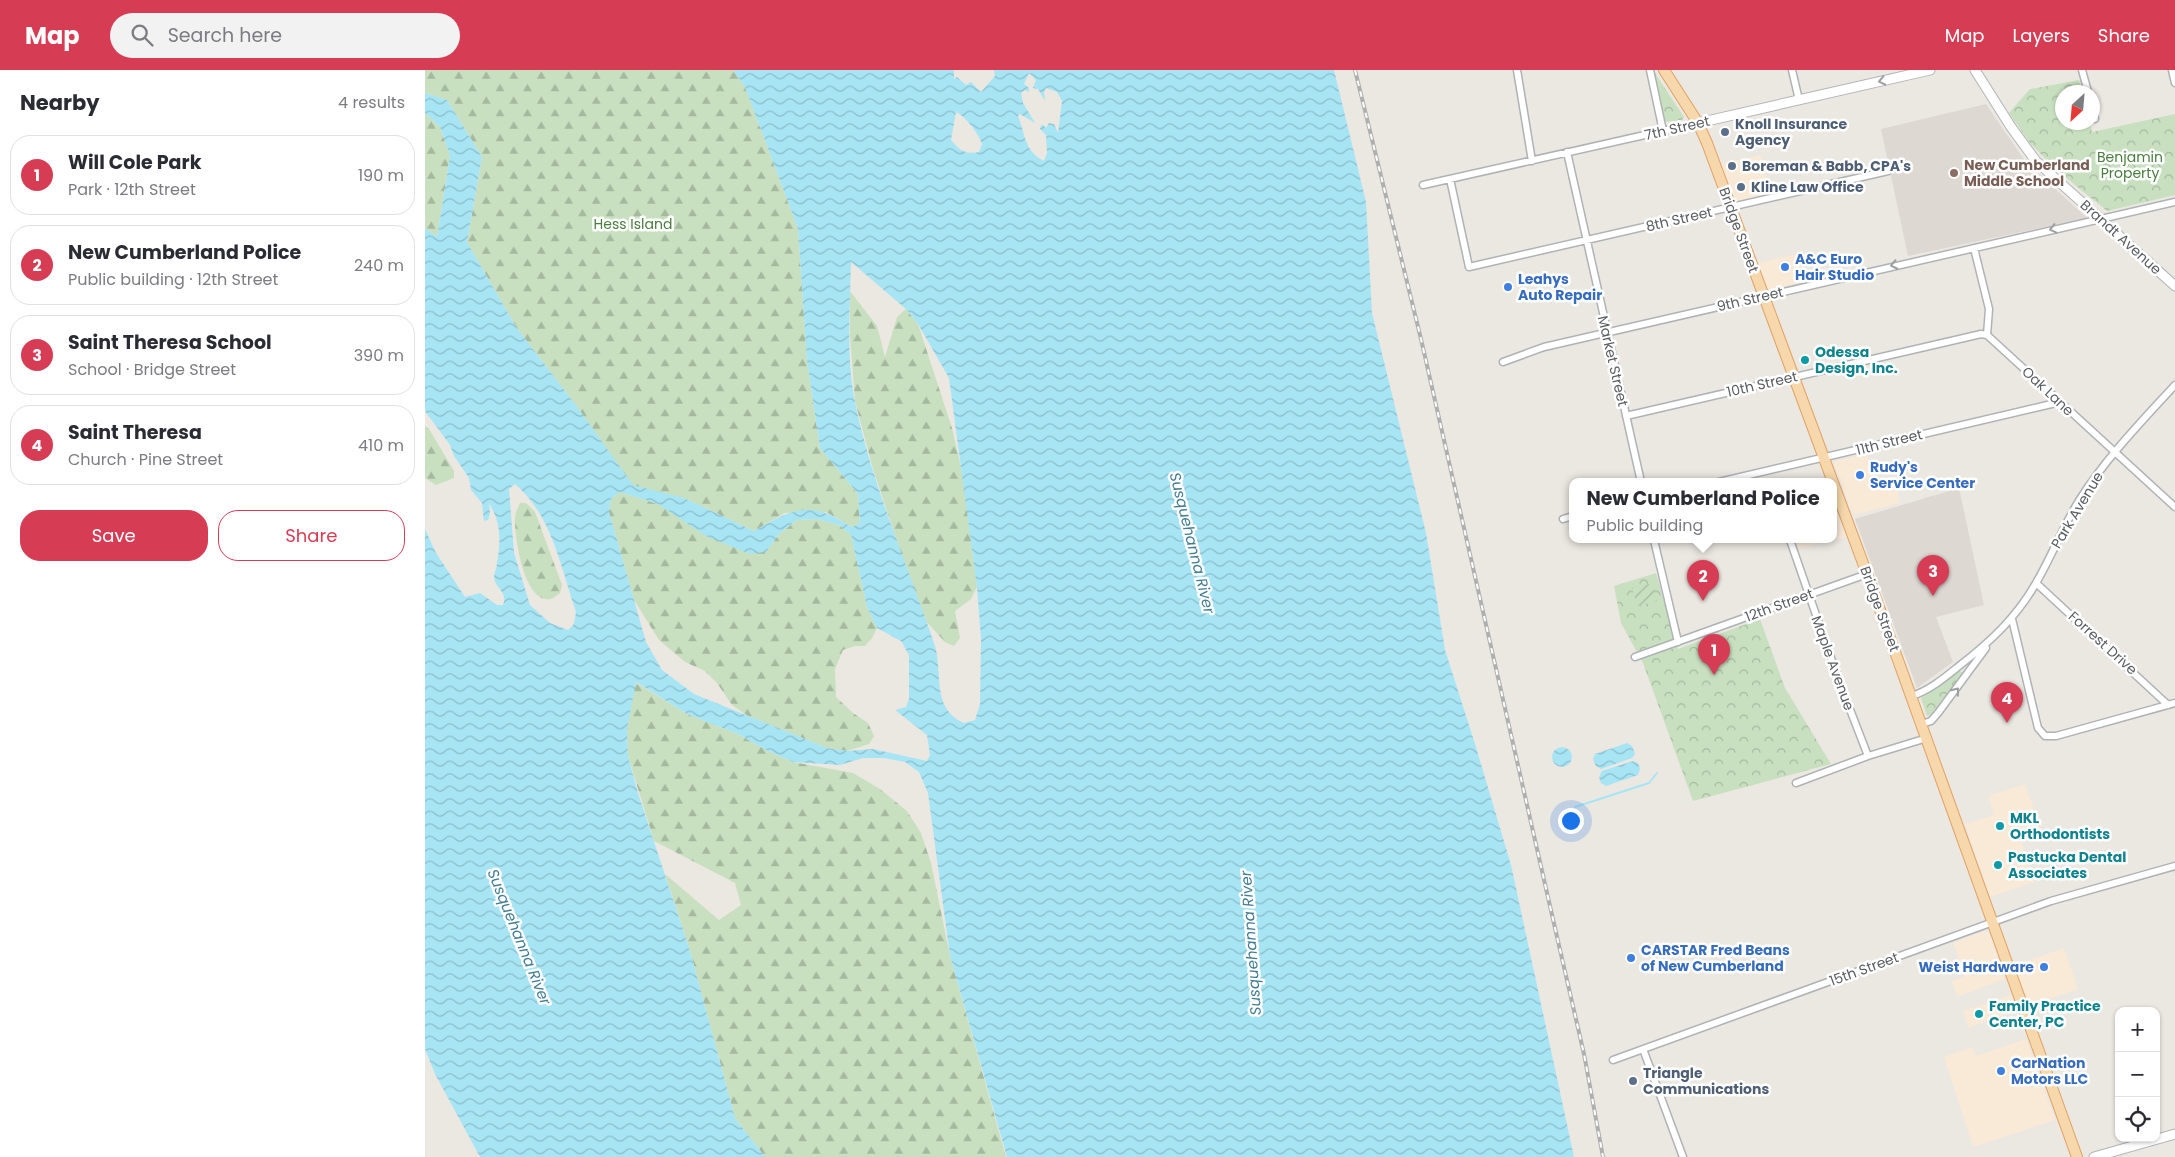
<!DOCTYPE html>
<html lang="en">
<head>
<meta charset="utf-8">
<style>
  :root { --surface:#fff; --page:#f2f2f3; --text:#2b2b33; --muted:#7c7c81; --line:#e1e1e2; --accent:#d63d55 }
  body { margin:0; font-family:Poppins,sans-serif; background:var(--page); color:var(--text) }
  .controls { position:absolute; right:15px; bottom:15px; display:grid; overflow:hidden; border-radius:10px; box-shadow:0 1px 4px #0004 }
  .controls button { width:45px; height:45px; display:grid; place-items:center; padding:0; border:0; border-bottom:1px solid var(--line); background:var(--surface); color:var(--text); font:25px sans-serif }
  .compass { position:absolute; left:1630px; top:15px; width:45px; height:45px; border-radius:50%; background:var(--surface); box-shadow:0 1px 4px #0004; rotate:206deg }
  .you { position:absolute; left:1145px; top:750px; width:18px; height:18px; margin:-12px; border:4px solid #fff; border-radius:50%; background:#1a73e8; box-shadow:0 0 0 8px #1a73e833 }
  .badge { display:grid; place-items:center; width:32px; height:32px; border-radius:50%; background:var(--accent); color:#fff; font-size:16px; font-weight:700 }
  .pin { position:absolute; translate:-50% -41px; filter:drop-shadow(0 1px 2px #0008) }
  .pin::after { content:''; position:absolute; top:26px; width:18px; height:15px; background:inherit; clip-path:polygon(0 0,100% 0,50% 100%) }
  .popup { position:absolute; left:1144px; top:408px; width:268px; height:65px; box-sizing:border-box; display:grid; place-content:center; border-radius:10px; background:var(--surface); filter:drop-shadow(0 1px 4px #0005); font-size:16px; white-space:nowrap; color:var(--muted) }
  .popup b { font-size:19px; color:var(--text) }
  .popup::after { content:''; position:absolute; left:50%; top:100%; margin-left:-10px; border:10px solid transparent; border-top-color:var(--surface) }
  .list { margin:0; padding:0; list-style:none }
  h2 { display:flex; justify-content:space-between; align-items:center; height:65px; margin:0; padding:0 20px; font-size:21px }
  h2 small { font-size:16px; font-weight:400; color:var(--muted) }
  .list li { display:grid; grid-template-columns:32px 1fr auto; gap:15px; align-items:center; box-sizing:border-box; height:80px; margin:0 10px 10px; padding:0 10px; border:1px solid var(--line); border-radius:20px }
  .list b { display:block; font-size:19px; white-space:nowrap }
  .list p { margin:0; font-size:16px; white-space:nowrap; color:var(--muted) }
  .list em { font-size:16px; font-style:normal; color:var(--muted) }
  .actions { display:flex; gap:10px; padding:15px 20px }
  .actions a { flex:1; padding:11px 0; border:1px solid var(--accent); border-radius:20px; text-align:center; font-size:18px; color:var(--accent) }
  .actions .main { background:var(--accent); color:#fff }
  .icon { flex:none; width:28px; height:28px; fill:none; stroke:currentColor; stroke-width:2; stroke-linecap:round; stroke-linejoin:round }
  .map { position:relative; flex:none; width:1750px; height:1087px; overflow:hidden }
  header { display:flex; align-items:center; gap:30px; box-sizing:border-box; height:70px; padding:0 25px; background:var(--accent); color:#fff }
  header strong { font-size:24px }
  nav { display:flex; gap:28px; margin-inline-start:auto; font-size:18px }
  .search { width:350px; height:45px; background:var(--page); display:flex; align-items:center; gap:12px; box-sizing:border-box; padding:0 18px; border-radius:28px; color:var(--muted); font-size:19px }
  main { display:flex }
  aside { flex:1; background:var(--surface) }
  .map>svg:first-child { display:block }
  .commercial { fill:#f9ead8 }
  .education { fill:#ded8d3 }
  .forest { fill:url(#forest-firs) }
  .park { fill:url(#park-crowns) }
  .garden { fill:url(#garden-furrows) }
  .water { fill:url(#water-waves); fill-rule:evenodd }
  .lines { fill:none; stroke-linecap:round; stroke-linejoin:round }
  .stream { stroke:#a7e5f5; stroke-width:2 }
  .street-casing { stroke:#afb3b6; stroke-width:9 }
  .secondary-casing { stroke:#b1b5b8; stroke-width:11 }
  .primary-casing { stroke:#e1a164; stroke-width:12 }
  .street { stroke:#fff; stroke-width:6 }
  .secondary { stroke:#fff; stroke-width:9 }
  .primary { stroke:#f6d8ac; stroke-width:10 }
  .rail-casing { stroke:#aeafaf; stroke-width:4 }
  .rail { stroke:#fff; stroke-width:2; stroke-dasharray:5.5; stroke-linecap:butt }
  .oneway { stroke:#9c9ea0 }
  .service-dot { fill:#5c6f8a; stroke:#fff; stroke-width:2 }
  .education-dot { fill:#8d6e63; stroke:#fff; stroke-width:2 }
  .shop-dot { fill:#3f7fe0; stroke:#fff; stroke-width:2 }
  .culture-dot { fill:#0f9aa8; stroke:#fff; stroke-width:2 }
  .labels { text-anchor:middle; stroke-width:5; stroke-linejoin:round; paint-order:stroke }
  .service-label { font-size:14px; font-weight:bold; fill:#4e5e75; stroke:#fff; text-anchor:start }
  .street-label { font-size:14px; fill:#5a5e61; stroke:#fff }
  .park-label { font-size:14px; fill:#497d3d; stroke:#fff }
  .education-label { font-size:14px; font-weight:bold; fill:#785e54; stroke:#fff; text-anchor:start }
  .shop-label { font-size:14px; font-weight:bold; fill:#366cbe; stroke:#fff; text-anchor:start }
  .culture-label { font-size:14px; font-weight:bold; fill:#0d838f; stroke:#fff; text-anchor:start }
  .water-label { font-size:15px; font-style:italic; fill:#427d94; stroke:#fff }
</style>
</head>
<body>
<header>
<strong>Map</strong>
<div class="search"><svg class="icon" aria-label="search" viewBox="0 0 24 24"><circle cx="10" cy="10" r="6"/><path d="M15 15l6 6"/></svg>Search here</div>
<nav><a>Map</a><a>Layers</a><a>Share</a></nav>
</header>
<main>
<aside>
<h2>Nearby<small>4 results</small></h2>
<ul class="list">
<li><span class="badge">1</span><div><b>Will Cole Park</b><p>Park · 12th Street</p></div><em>190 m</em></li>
<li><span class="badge">2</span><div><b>New Cumberland Police</b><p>Public building · 12th Street</p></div><em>240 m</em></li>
<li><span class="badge">3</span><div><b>Saint Theresa School</b><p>School · Bridge Street</p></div><em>390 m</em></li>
<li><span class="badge">4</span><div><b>Saint Theresa</b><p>Church · Pine Street</p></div><em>410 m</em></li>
</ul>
<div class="actions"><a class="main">Save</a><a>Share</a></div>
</aside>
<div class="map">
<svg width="1750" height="1087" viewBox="0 0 1750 1087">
  <defs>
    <pattern id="forest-firs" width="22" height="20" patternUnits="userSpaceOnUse" patternTransform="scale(1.25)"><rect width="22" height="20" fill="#c8e0c0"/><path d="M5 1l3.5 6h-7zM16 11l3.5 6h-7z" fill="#a5b99f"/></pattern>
    <pattern id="park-crowns" width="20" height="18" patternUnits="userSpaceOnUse" patternTransform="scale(1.25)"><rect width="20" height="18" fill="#c8e0c0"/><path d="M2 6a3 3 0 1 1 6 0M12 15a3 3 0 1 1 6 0" fill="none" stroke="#a5b99f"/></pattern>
    <pattern id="garden-furrows" width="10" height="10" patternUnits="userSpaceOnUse" patternTransform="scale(1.25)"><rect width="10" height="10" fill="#c8e0c0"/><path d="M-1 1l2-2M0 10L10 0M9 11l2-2" fill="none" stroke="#a5b99f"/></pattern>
    <pattern id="water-waves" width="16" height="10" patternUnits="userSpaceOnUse" patternTransform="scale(1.25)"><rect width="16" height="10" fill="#a7e5f5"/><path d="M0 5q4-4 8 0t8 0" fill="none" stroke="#8bbdca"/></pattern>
  </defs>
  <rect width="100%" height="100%" fill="#ebe7e1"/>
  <path class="commercial" d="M1336 85 1345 123 1313 131 1309 129 1296 94Z
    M1370 184 1377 212 1345 220 1342 218 1333 193Z
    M1442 384 1448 412 1469 407 1475 433 1428 445 1409 394 1411 391Z
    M1408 439H1412L1422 467 1370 479 1367 470H1408Z
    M1600 714 1617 762 1595 769 1609 812 1565 827 1540 754 1569 745 1563 726Z
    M1560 861 1564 863 1580 909 1532 927 1527 911 1540 906 1528 873Z
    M1639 878 1653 919 1603 936 1589 895Z
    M1586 925 1591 941 1543 958 1538 941Z
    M1601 969 1630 1050 1548 1077 1519 987 1547 977 1551 986Z"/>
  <path class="education" d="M1561 34 1600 91 1662 148 1483 186 1456 59Z
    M1534 418 1559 535 1511 547 1528 592 1492 618 1430 449Z"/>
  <path class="forest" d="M0 0H308L320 17 373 159 382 291 395 378 433 424 435 453 427 457 401 442 360 443 329 461 259 428 208 416 150 334 91 257 42 172 57 87 22 30 0 23Z
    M0 43 15 57 25 86 12 167 0 158Z
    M425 221 452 256 460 287 472 247 481 239 493 254 527 358 538 406 552 517 546 529 530 541 535 568 529 576 520 572 501 551 480 495 448 399 430 331 425 266Z
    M0 356 4 359 29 401V408L11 415 0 408Z
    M195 422 233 434 253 446 341 482 354 464 372 450 392 449 414 455 426 465 442 537 452 558 447 568 440 576H430L418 580 410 599 411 627 428 643 443 653 449 666 444 674 422 681 402 678 323 646 307 635 292 613 280 601 260 592 234 570 209 530 184 442 186 429Z
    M95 433H101L110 442 137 515 135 523C132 525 128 529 125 529 99 534 89 465 90 448 90 443 93 438 95 433Z
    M210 612 262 644 313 664 341 680 368 692 428 703 455 719 482 741 496 763 506 793 525 886 581 1087H340L310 1048 265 881 240 804 294 850 316 835 310 813 229 771 203 686 202 659Z"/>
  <path class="park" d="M1228 0 1259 47 1257 50 1240 52Z
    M1654 10 1657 22H1638V52L1660 53 1666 57 1667 62 1750 44V125L1682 141 1629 98 1605 73 1584 43 1605 19Z
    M1231 503 1253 579 1335 549 1360 618 1406 694 1268 731 1218 593 1196 553 1189 516Z
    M1534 601 1538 602V605L1506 645 1502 646 1496 628Z"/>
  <path class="garden" d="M1228 513 1232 531 1212 536 1207 518Z"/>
  <path class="water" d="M308 0H529V9L532 7 541 15 546 12 556 22 570 6 569 0H909L941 132 947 243 1001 463 1020 580 1050 674 1086 795 1149 1087H582L525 886 503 723 494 702 480 692 459 688H438L415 695 368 692 341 680 313 664 262 644 211 612 202 659 203 686 213 723 265 881 310 1048 340 1087H55L10 1004 0 979V459L11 483 40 527 55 523 72 535H78C83 522 71 519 69 508 69 502 72 498 72 493 76 471 76 452 64 433L65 443 63 450 59 451 57 433 46 420 44 408 29 386 25 375 0 341V158L12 167 25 86 15 57 0 43V23L22 30 57 87 42 172 91 257 150 334 208 415 259 428 329 461C352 448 376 432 403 444 411 447 419 453 427 457L435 453 433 424 395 378 382 291 373 159 320 17ZM604 3 611 10 608 18 613 19 620 31 619 22 621 18 632 22 637 31 633 63 629 54 624 53 621 58 617 54 615 59 621 65 622 83 619 91C599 81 601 66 593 46L595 44 610 53 598 33 596 23 600 20 604 22V18L599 14ZM531 42C540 46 554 64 557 74L554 82C541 85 534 80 526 70ZM426 192 481 239 493 254 524 308 552 517 556 569 555 634 550 650 539 653C505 638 519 602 509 573 482 493 447 415 430 332 421 287 425 238 426 192ZM90 414C127 445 136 498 151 542L149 554 143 560 125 553 105 535 89 483 84 419ZM195 422 233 434 281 466 325 484 341 482 354 464 372 450 392 449 414 455 426 465 442 537 452 558 476 571 484 585V629L481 637 470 640 502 665 505 685 502 691 448 679 422 681 402 678 269 624 237 600 221 572 184 442 186 429Z
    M1202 673 1207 676 1210 684 1207 688 1176 699 1171 696 1168 689 1170 684Z
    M1127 687a10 10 0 1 1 20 0a10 10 0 1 1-20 0Z
    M1208 691 1213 693 1215 699 1213 705 1181 716 1176 713 1174 707 1177 701Z"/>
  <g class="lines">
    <path class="stream" d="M1150 737 1224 713 1232 703"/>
    <g class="street-casing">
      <path id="street" d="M1092 0 1107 91
        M1225 0 1238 61
        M1367 0 1374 30
        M1657 0 1663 22
        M1747 0 1750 13
        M1668 41 1670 49
        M1142 82 1216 412
        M1025 109 1044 197 1463 101
        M998 115 1273 53
        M1549 178 1564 239 1562 265 1750 437
        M1078 292 1119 277 1750 132
        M1201 346 1526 271 1556 264 1562 265
        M1294 412 1635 332
        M1138 449 1148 446
        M1229 470 1253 572
        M1365 470 1414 611 1443 686
        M1611 513 1743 635
        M1587 549 1613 658 1620 666H1631L1750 633
        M1210 587 1442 504
        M1487 626C1505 620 1519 608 1534 596 1565 572 1592 547 1611 513 1627 486 1638 456 1655 429 1682 387 1717 351 1750 315
        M1497 654 1506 651 1513 643 1561 578
        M1371 713 1443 686 1502 668
        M1218 979 1258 1087
        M1188 990 1626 831 1750 796"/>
    </g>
    <g class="secondary-casing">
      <path id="secondary" d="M1550 0 1586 57 1611 91 1750 216
        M1273 53 1505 0
        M1669 1087 1750 1064"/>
    </g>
    <g class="primary-casing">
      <path id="primary" d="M1239 0 1273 53 1282 73 1442 504 1652 1087"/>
    </g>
    <use href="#street" class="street"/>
    <use href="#secondary" class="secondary"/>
    <use href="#primary" class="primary"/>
    <g class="rail-casing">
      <path id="rail" d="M930 0 996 269 1130 858 1159 984 1178 1087"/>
    </g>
    <use href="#rail" class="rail"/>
  </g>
  <defs><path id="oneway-chevron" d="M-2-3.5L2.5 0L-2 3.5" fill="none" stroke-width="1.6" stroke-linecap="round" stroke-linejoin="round" transform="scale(1.25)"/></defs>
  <g class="oneway">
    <use href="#oneway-chevron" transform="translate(1457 11) rotate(167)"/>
    <use href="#oneway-chevron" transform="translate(1628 159) rotate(167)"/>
    <use href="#oneway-chevron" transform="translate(1469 195) rotate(168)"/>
    <use href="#oneway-chevron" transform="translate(1531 621) rotate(-52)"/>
  </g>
  <g class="service-dot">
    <circle cx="1300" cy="62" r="5"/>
    <circle cx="1307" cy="96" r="5"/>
    <circle cx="1316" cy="117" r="5"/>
    <circle cx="1208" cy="1011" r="5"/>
  </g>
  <circle class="education-dot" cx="1529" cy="103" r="5"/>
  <g class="shop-dot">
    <circle cx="1360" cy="197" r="5"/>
    <circle cx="1083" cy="217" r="5"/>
    <circle cx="1435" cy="405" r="5"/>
    <circle cx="1206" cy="888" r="5"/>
    <circle cx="1619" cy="897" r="5"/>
    <circle cx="1576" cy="1001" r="5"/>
  </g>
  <g class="culture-dot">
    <circle cx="1380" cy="290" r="5"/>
    <circle cx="1575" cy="756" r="5"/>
    <circle cx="1573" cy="795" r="5"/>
    <circle cx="1554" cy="944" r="5"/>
  </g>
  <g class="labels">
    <g class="service-label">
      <text x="1310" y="59">Knoll Insurance<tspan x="1310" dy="16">Agency</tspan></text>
      <text x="1317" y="101">Boreman &amp; Babb, CPA's</text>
      <text x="1326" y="122">Kline Law Office</text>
      <text x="1218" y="1008">Triangle<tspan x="1218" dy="16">Communications</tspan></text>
    </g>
    <g class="street-label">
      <text transform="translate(1252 58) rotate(-13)" y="5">7th Street</text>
      <text transform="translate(1254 149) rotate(-13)" y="5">8th Street</text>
      <text transform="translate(1314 160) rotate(70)" y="5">Bridge Street</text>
      <text transform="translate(1696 167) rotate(42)" y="5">Brandt Avenue</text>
      <text transform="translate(1325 229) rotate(-13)" y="5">9th Street</text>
      <text transform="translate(1188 291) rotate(77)" y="5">Market Street</text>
      <text transform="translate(1337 314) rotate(-13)" y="5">10th Street</text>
      <text transform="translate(1623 321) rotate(43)" y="5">Oak Lane</text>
      <text transform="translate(1464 372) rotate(-14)" y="5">11th Street</text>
      <text transform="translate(1652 440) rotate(-59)" y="5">Park Avenue</text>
      <text transform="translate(1354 535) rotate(-20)" y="5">12th Street</text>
      <text transform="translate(1455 539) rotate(70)" y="5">Bridge Street</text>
      <text transform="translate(1678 573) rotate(42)" y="5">Forrest Drive</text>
      <text transform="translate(1408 593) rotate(70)" y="5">Maple Avenue</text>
      <text transform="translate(1439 899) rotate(-20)" y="5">15th Street</text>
    </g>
    <g class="park-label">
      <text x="1705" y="92">Benjamin<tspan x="1705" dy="16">Property</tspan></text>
      <text x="208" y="159">Hess Island</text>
    </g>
    <g class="education-label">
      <text x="1539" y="100">New Cumberland<tspan x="1539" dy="16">Middle School</tspan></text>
    </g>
    <g class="shop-label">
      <text x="1370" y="194">A&amp;C Euro<tspan x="1370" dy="16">Hair Studio</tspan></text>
      <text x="1093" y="214">Leahys<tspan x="1093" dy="16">Auto Repair</tspan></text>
      <text x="1445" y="402">Rudy's<tspan x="1445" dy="16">Service Center</tspan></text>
      <text x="1216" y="885">CARSTAR Fred Beans<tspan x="1216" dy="16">of New Cumberland</tspan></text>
      <text x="1609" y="902" text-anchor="end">Weist Hardware</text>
      <text x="1586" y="998">CarNation<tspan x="1586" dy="16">Motors LLC</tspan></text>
    </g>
    <g class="culture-label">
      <text x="1390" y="287">Odessa<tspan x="1390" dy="16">Design, Inc.</tspan></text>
      <text x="1585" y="753">MKL<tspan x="1585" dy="16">Orthodontists</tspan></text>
      <text x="1583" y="792">Pastucka Dental<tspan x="1583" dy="16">Associates</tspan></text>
      <text x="1564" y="941">Family Practice<tspan x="1564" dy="16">Center, PC</tspan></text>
    </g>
    <g class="water-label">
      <text transform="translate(767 473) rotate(76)" y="5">Susquehanna River</text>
      <text transform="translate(94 867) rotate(68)" y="5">Susquehanna River</text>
      <text transform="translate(826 873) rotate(-94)" y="5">Susquehanna River</text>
    </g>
  </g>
</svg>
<div class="controls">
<button>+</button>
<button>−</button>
<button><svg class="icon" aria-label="locate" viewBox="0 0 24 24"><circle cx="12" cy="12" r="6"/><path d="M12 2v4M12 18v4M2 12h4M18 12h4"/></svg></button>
</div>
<svg class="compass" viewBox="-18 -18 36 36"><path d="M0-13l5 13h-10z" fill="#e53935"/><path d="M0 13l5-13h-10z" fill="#7c7c81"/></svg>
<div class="you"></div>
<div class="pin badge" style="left:1289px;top:605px">1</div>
<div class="pin badge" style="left:1278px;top:531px">2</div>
<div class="popup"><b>New Cumberland Police</b>Public building</div>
<div class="pin badge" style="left:1508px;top:526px">3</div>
<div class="pin badge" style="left:1582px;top:653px">4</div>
</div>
</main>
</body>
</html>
